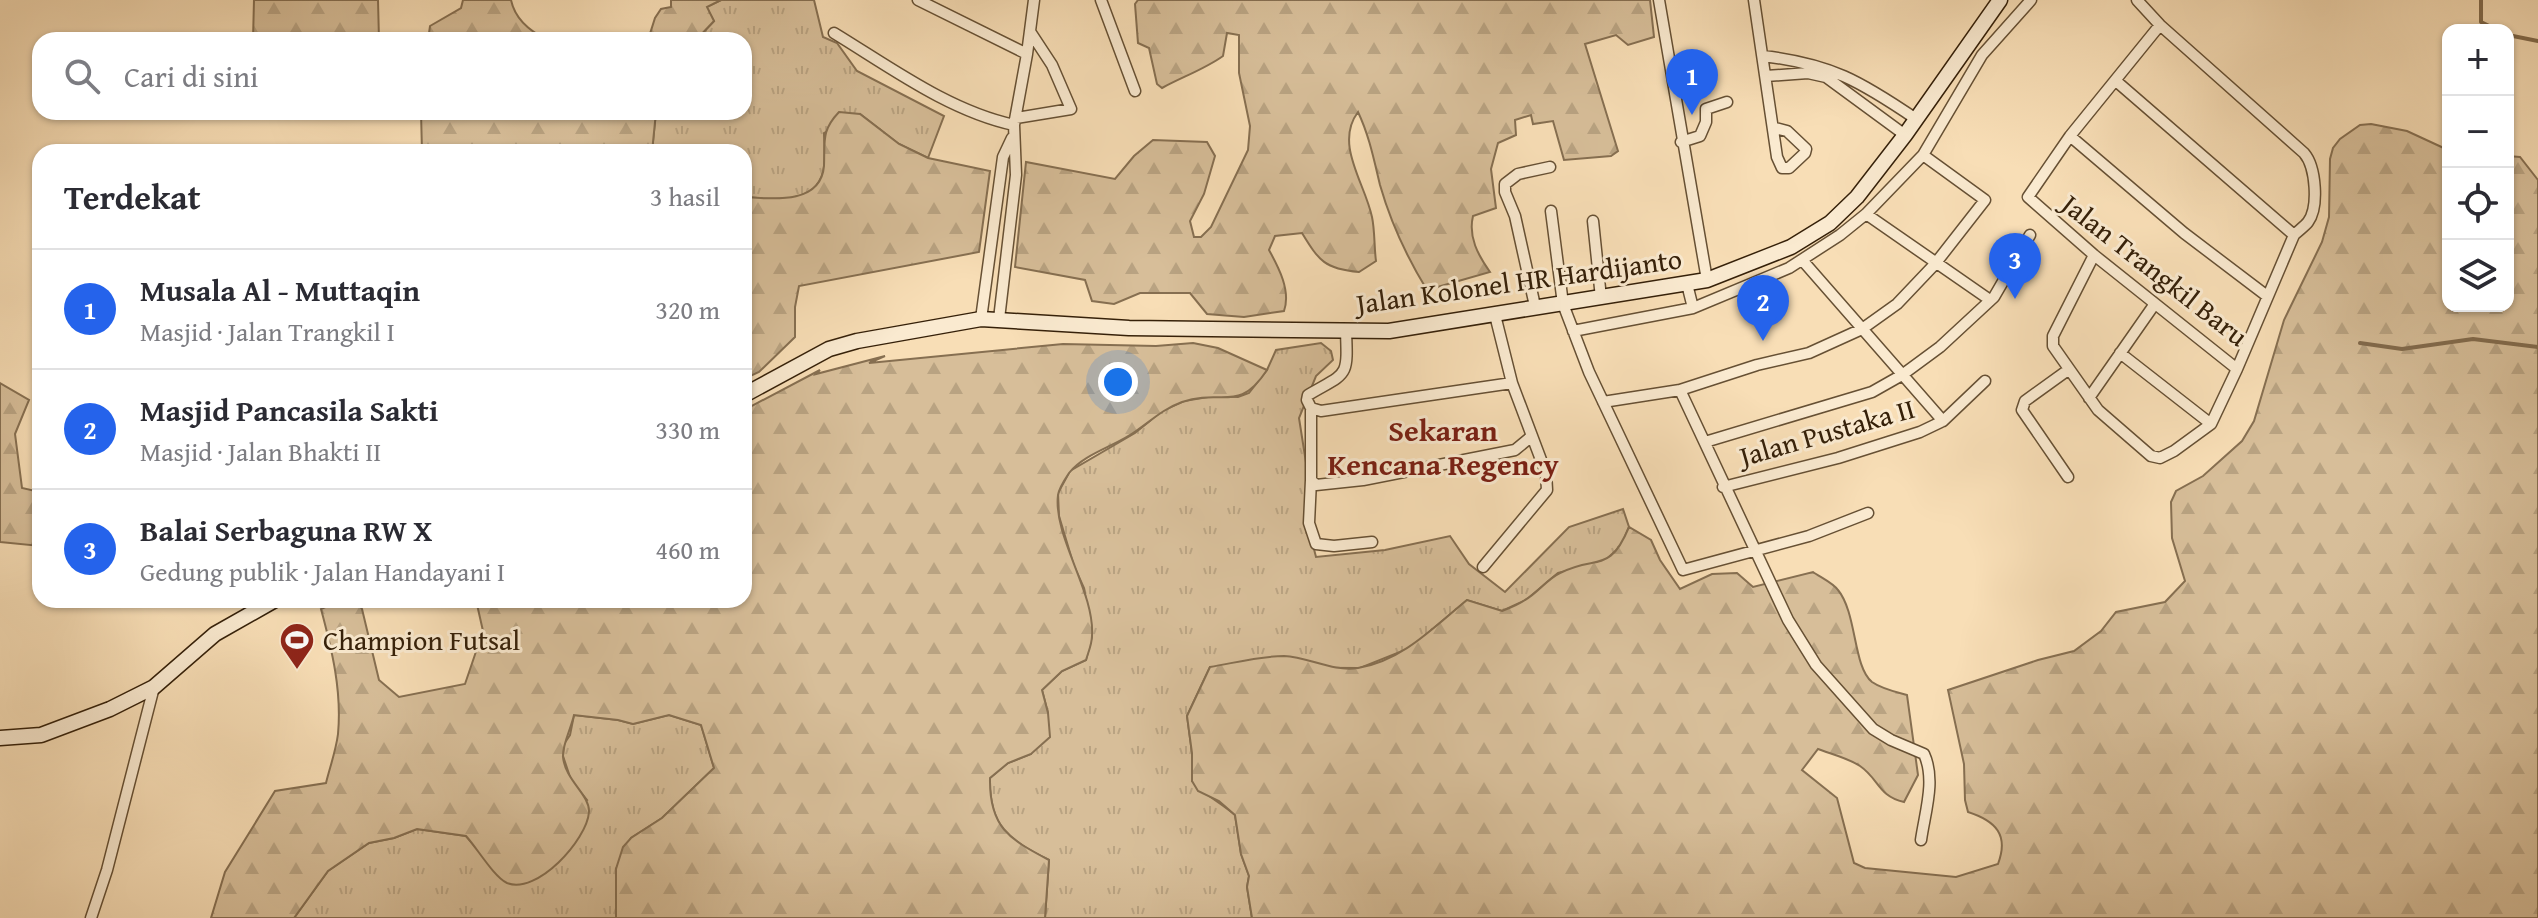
<!DOCTYPE html>
<html lang="id">
<head>
<meta charset="utf-8">
<style>
  :root { --surface:#fff; --page:#f7f7f7; --text:#2b2b33; --muted:#7c7c81; --line:#e1e1e2; --accent:#2563eb }
  body { margin:0; font-family:"Gentium Book Plus",serif; background:var(--page); color:var(--text) }
  .controls { position:absolute; right:24px; top:24px; display:grid; overflow:hidden; border-radius:16px; box-shadow:0 2px 6px #0004 }
  .controls button { width:72px; height:72px; display:grid; place-items:center; padding:0; border:0; border-bottom:2px solid var(--line); background:var(--surface); color:var(--text); font:40px sans-serif }
  .you { position:absolute; left:1118px; top:382px; width:28px; height:28px; margin:-20px; border:6px solid #fff; border-radius:50%; background:#1a73e8; box-shadow:0 0 0 12px #1a73e833 }
  .badge { display:grid; place-items:center; width:52px; height:52px; border-radius:50%; background:var(--accent); color:#fff; font-size:26px; font-weight:700 }
  .pin { position:absolute; translate:-50% -66px; filter:drop-shadow(0 2px 4px #0008) }
  .pin::after { content:''; position:absolute; top:42px; width:28px; height:24px; background:inherit; clip-path:polygon(0 0,100% 0,50% 100%) }
  .list { margin:0; padding:0; list-style:none }
  h2 { display:flex; justify-content:space-between; align-items:center; height:104px; margin:0; padding:0 32px; font-size:34px }
  h2 small { font-size:26px; font-weight:400; color:var(--muted) }
  .list li { display:grid; grid-template-columns:52px 1fr auto; gap:24px; align-items:center; box-sizing:border-box; height:120px; padding:0 32px; border-top:2px solid var(--line) }
  .list b { display:block; font-size:30px; white-space:nowrap }
  .list p { margin:0; font-size:26px; white-space:nowrap; color:var(--muted) }
  .list em { font-size:26px; font-style:normal; color:var(--muted) }
  .icon { flex:none; width:44px; height:44px; fill:none; stroke:currentColor; stroke-width:2; stroke-linecap:round; stroke-linejoin:round }
  .map { position:relative; flex:none; width:2538px; height:918px; overflow:hidden }
  .search { position:absolute; background:var(--surface); box-shadow:0 2px 6px #0004; left:32px; top:32px; width:720px; height:88px; display:flex; align-items:center; gap:20px; box-sizing:border-box; padding:0 28px; border-radius:24px; color:var(--muted); font-size:30px }
  .panel { position:absolute; background:var(--surface); box-shadow:0 2px 6px #0004; left:32px; top:144px; width:720px; height:464px; border-radius:24px }
  .map>svg:first-child { display:block }
  .grass { fill:url(#grass-tufts); stroke:#866f51; stroke-width:2 }
  .forest { fill:url(#forest-firs); stroke:#866f51; stroke-width:2 }
  .lines { fill:none; stroke-linecap:round; stroke-linejoin:round }
  .stream { stroke:#826b4d; stroke-width:4 }
  .minor-casing { stroke:#665034; stroke-width:13 }
  .secondary-casing { stroke:#352009; stroke-width:17 }
  .minor { stroke:#faead0; stroke-width:10 }
  .secondary { stroke:#faead0; stroke-width:14 }
  .labels { text-anchor:middle; stroke-width:6; stroke-linejoin:round; paint-order:stroke }
  .street-label { font-size:28px; fill:#352009; stroke:#faead0 }
  .poi-label { font-size:28px; fill:#352009; stroke:#faead0; text-anchor:start }
  .neighbourhood-label { font-size:30px; font-weight:bold; fill:#7a1f14; stroke:#faead0 }
</style>
</head>
<body>
<div class="map">
<svg width="2538" height="918" viewBox="0 0 2538 918">
  <defs>
    <pattern id="grass-tufts" width="24" height="20" patternUnits="userSpaceOnUse" patternTransform="scale(2)"><rect width="24" height="20" fill="#d7be99"/><path d="M3 7l-1-3M5 7V3M7 7l1-3M15 17l-1-3M17 17v-4M19 17l1-3" fill="none" stroke="#b9a382"/></pattern>
    <pattern id="forest-firs" width="22" height="20" patternUnits="userSpaceOnUse" patternTransform="scale(2)"><rect width="22" height="20" fill="#d7be99"/><path d="M5 1l3.5 6h-7zM16 11l3.5 6h-7z" fill="#b9a382"/></pattern>
  </defs>
  <rect width="100%" height="100%" fill="#f8deb6"/>
  <filter id="stains"><feTurbulence type="fractalNoise" baseFrequency=".0025" numOctaves="4"/><feColorMatrix values="0 0 0 0 .2 0 0 0 0 .09 0 0 0 0 .02 0 0 0 .5 -.17"/></filter>
  <radialGradient id="worn" r=".72"><stop offset=".6" stop-color="#630" stop-opacity="0"/><stop offset="1" stop-color="#630" stop-opacity=".3"/></radialGradient>
  <path class="grass" d="M721 0H814L823 37 837 43 857 71 944 116 928 158 899 144 860 114 824 133C824 145 826 160 823 172 814 206 770 199 744 197V152H652L656 112H744V40H696L714 21 706 7Z
    M1321 343 1331 351 1333 360 1316 376 1299 418 1310 488 1307 522 1316 557 1385 550 1450 536 1469 564 1505 592 1569 527 1623 509 1629 527 1621 546 1602 563 1558 573 1526 600 1502 611 1467 600 1410 648 1360 668 1210 667 1187 716 1192 753V781C1206 796 1220 802 1235 815L1241 854 1249 876 1247 887 1252 918H1045L1049 860C1008 839 989 827 990 778L1008 763 1031 754 1048 713 1042 690 1062 671 1086 660 1092 636 1084 588 1074 566 1059 516 1058 493 1070 471 1135 433 1162 411 1184 401 1214 396 1238 397 1249 393 1267 370 1276 350Z
    M574 715 618 720 633 724 669 715 701 725 714 768 662 818 631 838 616 869V918H294L328 871 369 843 394 838 417 829 466 836 490 864 587 800 571 780 563 756 564 744 570 735Z"/>
  <path class="forest" d="M254 0H378L379 40H253Z
    M463 0H511C515 19 531 32 548 40H428L430 26 461 8Z
    M671 0H721L707 7 714 21 696 40H648L655 18 661 9 671 7Z
    M1138 0H1650L1654 37 1628 45 1616 35 1585 44 1618 151 1611 156 1564 160 1553 121 1533 124 1531 115 1515 120 1516 135 1498 143 1491 169 1496 208 1473 216C1468 237 1478 255 1490 272L1427 290C1408 259 1390 220 1380 185 1374 160 1369 135 1358 112 1334 144 1365 183 1372 217 1375 231 1374 247 1376 261L1359 272C1325 269 1319 261 1302 233L1275 236 1269 250C1279 268 1291 291 1284 311L1244 317 1207 314 1190 293H1140L1114 304 1092 301 1085 280 1015 267 1026 162 1115 179 1134 156 1153 140 1207 142 1215 156 1204 194 1190 221 1194 237H1201L1211 227 1248 150 1250 126 1239 73V35L1227 33 1223 56C1205 69 1182 77 1162 88L1157 84 1149 48 1138 43 1135 4Z
    M421 112H656L652 152H422Z
    M839 112 860 114 899 144 928 158 990 171 979 252 799 286 795 307V337L759 372 744 379V197C772 199 821 205 824 166 825 141 821 131 839 112Z
    M2371 124 2407 131 2448 150V306H2508V156L2520 157 2538 180V918H1252L1247 887 1249 876 1241 854 1235 815 1219 801 1198 791 1192 781V753L1187 716 1210 667C1234 663 1260 656 1284 656 1309 657 1332 672 1358 668 1402 661 1434 627 1467 600L1502 611C1510 608 1518 605 1525 600 1538 593 1547 579 1560 573 1597 554 1609 575 1629 527L1651 540 1660 560 1680 589 1712 574 1737 573 1753 587 1813 572C1820 577 1833 583 1838 590 1857 613 1853 667 1872 682 1882 689 1896 692 1907 695L1918 775 1904 802C1878 796 1879 779 1860 766 1848 758 1831 754 1818 749L1802 770 1837 798 1854 863 1865 868 1956 877 1998 864C2009 835 1996 821 1968 812L1965 800 1964 764 1948 690 2038 660 2074 651 2101 631 2116 612 2165 602 2185 581 2172 538 2171 502 2176 491 2203 476 2242 441 2254 421 2284 320 2322 242 2329 217 2330 159 2333 148 2340 139 2360 125Z
    M1193 343 1218 348 1267 370C1238 414 1223 388 1182 402 1163 409 1152 420 1136 431 1116 446 1085 453 1069 473 1065 479 1059 488 1058 495 1053 537 1095 592 1092 636 1092 644 1088 653 1086 660L1062 671 1042 690 1048 713 1050 737 1031 754 1008 763 990 778C989 827 1009 839 1049 860L1045 918H616V869L623 847 631 838 662 818 714 768 701 725 669 715 633 724 618 720 574 715C571 729 562 745 563 757 565 780 590 795 589 812 587 840 537 895 507 883 494 877 477 848 466 836L417 829 394 838 369 843 328 871 294 918H211L225 872 275 791 326 783C330 767 336 750 338 734 342 691 332 650 321 609L341 600H355L362 609 379 680 399 697 465 684 483 631 476 600H744V410L820 370 816 374 885 356 869 363 1063 344 1156 346Z
    M0 383 29 400 15 434 22 488 40 492V546L0 542Z"/>
  <g class="lines">
    <path class="stream" d="M2481 0V22L2497 30
      M2508 35 2538 41
      M2360 343 2402 349 2473 339 2538 347"/>
    <g class="minor-casing">
      <path id="minor" d="M918 0 1027 54
        M1101 0 1135 91
        M1659 0 1707 280
        M1754 0 1777 157 1782 168H1789L1805 153 1806 149 1787 131 1775 128
        M2160 25 2070 136 2028 197 2094 255 2237 369
        M834 33C890 67 949 111 1014 125
        M1763 56C1831 64 1860 81 1916 119
        M1766 76 1808 73 1826 77 1905 135
        M2116 81 2294 235
        M1016 118 1071 109 1052 65 1031 33
        M2070 136 2184 233 2267 296
        M1681 142 1700 136 1706 122V109L1727 102
        M1551 211 1563 304 1589 372 1683 570 1809 536 1868 513
        M1866 214 1990 300
        M1593 221 1601 298
        M2094 255 2053 336V346L2098 410 2151 456 2160 458 2174 451 2211 424 2237 369 2294 235C2298 231 2305 226 2308 222 2319 207 2316 167 2304 153L2160 25 2137 0
        M1803 261 1943 421
        M1687 284 1693 308
        M1535 306 1515 216 1505 192V184L1518 174 1550 167
        M981 319 1003 157 1012 138
        M999 319 1016 175 1014 125 1027 54 1034 0
        M1573 331 1693 308 1789 268 1840 235 1866 214 1923 155 1982 55 2031 0
        M1346 332C1348 379 1347 372 1308 395L1307 400 1311 408 1321 411 1512 383 1495 315
        M2120 353 2211 424
        M1680 390 1788 620 1816 665 1873 729 1891 740 1924 754C1936 780 1925 812 1921 840
        M2089 398 2154 305
        M1603 402 1680 390 1757 365 1809 353 1862 329 1897 304 1935 264 1985 200 1923 155
        M1311 408V480L1316 485 1363 480 1515 450 1532 436
        M1705 442 1872 392 1902 375 1940 347 1994 297 2030 235
        M2068 477 2022 410 2025 401 2068 370
        M1311 480 1309 523 1316 544 1334 546 1372 542
        M1723 487 1838 458 1920 432 1943 421 1985 381
        M1483 567 1547 490 1546 473 1512 383
        M91 918 107 870 154 687"/>
    </g>
    <g class="secondary-casing">
      <path id="secondary" d="M744 395 829 349 857 341 981 319 1129 328 1389 331 1707 280 1791 247 1830 223 1857 197 1905 135 2000 0
        M0 738 41 735 110 709 154 687 215 634 275 600"/>
    </g>
    <use href="#minor" class="minor"/>
    <use href="#secondary" class="secondary"/>
  </g>
  <defs>
    <g id="stadium-pin" transform="scale(1.8)"><path d="M0 17L-7.5 6A9.5 9.5 0 1 1 7.5 6Z" fill="#8f2418" stroke="#faead0"/><path d="M0-5a6.5 5 0 1 0 0 10a6.5 5 0 1 0 0-10ZM-3.5-1.8h7v3.6h-7Z" fill="#fff"/></g>
  </defs>
  <g fill-rule="evenodd">
    <use href="#stadium-pin" x="297" y="640"/>
  </g>
  <g class="labels">
    <g class="street-label">
      <text transform="translate(2155 270) rotate(38)" y="10">Jalan Trangkil Baru</text>
      <text transform="translate(1519 281) rotate(-8)" y="10">Jalan Kolonel HR Hardijanto</text>
      <text transform="translate(1827 432) rotate(-16)" y="10">Jalan Pustaka II</text>
    </g>
    <g class="poi-label">
      <text x="323" y="650">Champion Futsal</text>
    </g>
    <g class="neighbourhood-label">
      <text x="1443" y="441">Sekaran<tspan x="1443" dy="34">Kencana Regency</tspan></text>
    </g>
  </g>
  <rect width="100%" height="100%" filter="url(#stains)"/>
  <rect width="100%" height="100%" fill="url(#worn)"/>
</svg>
<div class="controls">
<button>+</button>
<button>−</button>
<button><svg class="icon" aria-label="locate" viewBox="0 0 24 24"><circle cx="12" cy="12" r="6"/><path d="M12 2v4M12 18v4M2 12h4M18 12h4"/></svg></button>
<button><svg class="icon" aria-label="layers" viewBox="0 0 24 24"><path d="M12 4l9 5-9 5-9-5zM3 14l9 5 9-5"/></svg></button>
</div>
<div class="you"></div>
<div class="pin badge" style="left:1692px;top:115px">1</div>
<div class="pin badge" style="left:1763px;top:341px">2</div>
<div class="pin badge" style="left:2015px;top:299px">3</div>
<div class="search"><svg class="icon" aria-label="search" viewBox="0 0 24 24"><circle cx="10" cy="10" r="6"/><path d="M15 15l6 6"/></svg>Cari di sini</div>
<section class="panel">
<h2>Terdekat<small>3 hasil</small></h2>
<ul class="list">
<li><span class="badge">1</span><div><b>Musala Al - Muttaqin</b><p>Masjid · Jalan Trangkil I</p></div><em>320 m</em></li>
<li><span class="badge">2</span><div><b>Masjid Pancasila Sakti</b><p>Masjid · Jalan Bhakti II</p></div><em>330 m</em></li>
<li><span class="badge">3</span><div><b>Balai Serbaguna RW X</b><p>Gedung publik · Jalan Handayani I</p></div><em>460 m</em></li>
</ul>
</section>
</div>
</body>
</html>
